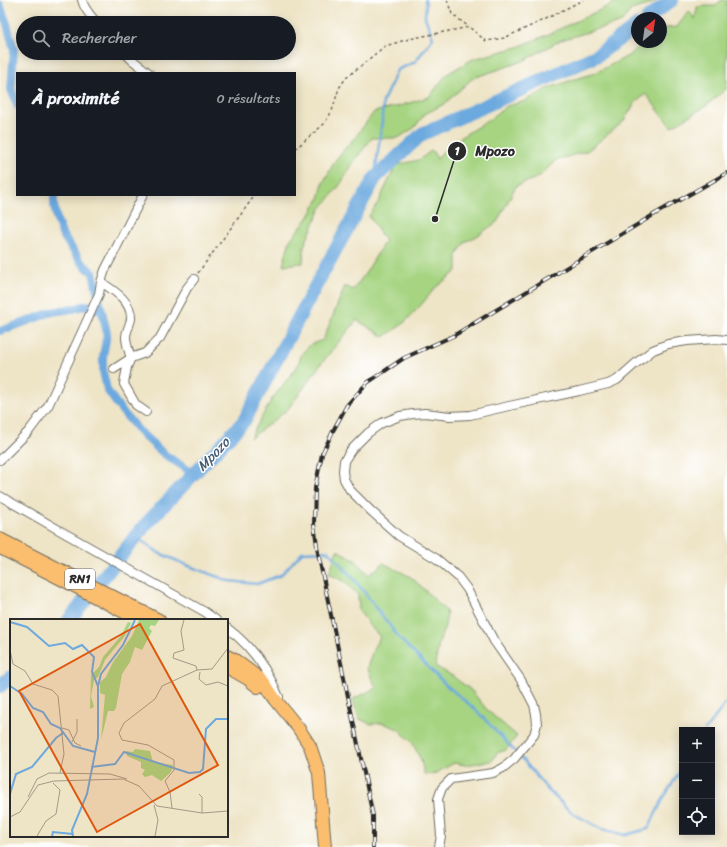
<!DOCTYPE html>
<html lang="fr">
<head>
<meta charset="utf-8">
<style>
  :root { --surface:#171b24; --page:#242831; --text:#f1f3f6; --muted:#9ea1a6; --line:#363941 }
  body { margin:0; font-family:Sriracha,sans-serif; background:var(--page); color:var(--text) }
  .controls { position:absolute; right:12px; bottom:12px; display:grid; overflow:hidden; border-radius:0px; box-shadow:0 2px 10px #0003 }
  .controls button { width:36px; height:36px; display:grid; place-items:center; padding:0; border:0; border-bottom:1px solid var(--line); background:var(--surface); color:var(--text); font:20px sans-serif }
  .compass { position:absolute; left:631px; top:12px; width:36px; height:36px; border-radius:50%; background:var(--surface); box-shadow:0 2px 10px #0003; rotate:29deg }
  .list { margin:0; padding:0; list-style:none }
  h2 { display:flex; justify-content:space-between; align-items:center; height:52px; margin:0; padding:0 16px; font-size:17px }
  h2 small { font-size:13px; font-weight:400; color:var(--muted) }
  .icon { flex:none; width:22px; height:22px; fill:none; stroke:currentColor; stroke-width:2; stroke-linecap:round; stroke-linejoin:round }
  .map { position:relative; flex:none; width:727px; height:847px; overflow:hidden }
  .search { position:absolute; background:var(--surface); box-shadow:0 2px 10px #0003; left:16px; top:16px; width:280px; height:44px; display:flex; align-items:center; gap:10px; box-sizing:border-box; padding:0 14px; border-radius:22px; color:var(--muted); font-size:15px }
  .panel { position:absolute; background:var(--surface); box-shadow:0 2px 10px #0003; left:16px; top:72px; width:280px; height:124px; border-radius:0px }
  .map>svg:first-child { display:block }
  .green { fill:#a6d481; stroke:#688056 }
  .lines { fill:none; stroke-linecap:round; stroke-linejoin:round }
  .stream { stroke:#6ca9de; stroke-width:2.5 }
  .canal { stroke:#6ca9de; stroke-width:8 }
  .river { stroke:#6ca9de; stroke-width:14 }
  .minor-casing { stroke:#6f6c61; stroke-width:10 }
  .highway-casing { stroke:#6f6c61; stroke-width:14 }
  .path { stroke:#6f6c61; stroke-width:1.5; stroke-dasharray:3 3; stroke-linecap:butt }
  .minor { stroke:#fff; stroke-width:8 }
  .highway { stroke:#fbbd6e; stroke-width:12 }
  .rail-casing { stroke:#2b2b2b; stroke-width:4 }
  .rail { stroke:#fff; stroke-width:2.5; stroke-dasharray:8; stroke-linecap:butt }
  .labels { text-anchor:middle; stroke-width:3; stroke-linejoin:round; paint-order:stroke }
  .shield { fill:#fff; stroke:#6b6b6b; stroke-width:1 }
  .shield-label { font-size:12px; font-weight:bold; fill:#2b2b2b }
  .water-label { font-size:14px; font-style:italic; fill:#455d73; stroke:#fff }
  .inset-river { fill:none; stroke:#6ca9de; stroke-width:2 }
  .inset-road { fill:none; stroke:#a09a88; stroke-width:1 }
  .view { fill:#df570e; fill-opacity:0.15; stroke:#df570e; stroke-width:2 }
  .inset-edge { fill:none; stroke:#2b2b2b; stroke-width:2 }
  .leader { fill:none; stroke:#2b2b2b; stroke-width:1.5 }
  .callout-dot { fill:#2b2b2b; stroke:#fff; stroke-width:1.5 }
  .mark-label { font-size:12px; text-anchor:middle; font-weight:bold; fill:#fff }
  .callout-label { font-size:14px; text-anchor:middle; font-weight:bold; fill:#2b2b2b; stroke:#fff; stroke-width:3; stroke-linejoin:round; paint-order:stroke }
</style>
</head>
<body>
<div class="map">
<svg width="727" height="847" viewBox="0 0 727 847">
  <rect width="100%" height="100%" fill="#fff"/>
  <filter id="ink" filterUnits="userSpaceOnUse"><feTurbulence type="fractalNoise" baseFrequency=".025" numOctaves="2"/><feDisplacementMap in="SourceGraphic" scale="8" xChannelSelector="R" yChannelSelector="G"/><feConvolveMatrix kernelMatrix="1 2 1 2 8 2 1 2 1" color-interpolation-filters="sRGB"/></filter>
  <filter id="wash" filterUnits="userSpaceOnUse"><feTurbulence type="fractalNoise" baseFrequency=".012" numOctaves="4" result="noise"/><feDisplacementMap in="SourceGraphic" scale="16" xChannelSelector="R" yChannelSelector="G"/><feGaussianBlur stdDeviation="0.9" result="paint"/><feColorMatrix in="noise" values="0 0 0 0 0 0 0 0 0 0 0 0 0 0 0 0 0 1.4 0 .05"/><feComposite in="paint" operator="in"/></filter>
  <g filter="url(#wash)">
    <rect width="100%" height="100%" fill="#eee4c6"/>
    <path class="green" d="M621 0H657L649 5 631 10 622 22 561 40 523 61 497 70 473 78 444 104 425 114 414 128 398 138H372L355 160 340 185 320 210 304 246 303 263 283 265 290 240 308 218 319 199 323 183 336 159 357 135 374 112 399 106 429 97 447 74 473 59 518 47 549 34Z
      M721 0H727V88L706 106 671 127 646 94 635 103 623 122 587 151 556 160 539 177 516 186 497 222 477 236 465 242 457 255V271L435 288 421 305 403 324 384 337 357 320 320 365 308 382 288 409 272 422 250 438 272 399 297 367 302 353 311 344 323 340 345 286 353 290 365 274 385 241 369 216 379 201 396 165 419 160 432 150 437 159 444 150 461 137 490 119 507 106 525 101 549 88 575 79 595 73 628 56 642 42H661V38L666 28 677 27 689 11 695 19 697 7 705 6H716Z
      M337 550 355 560 369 575 383 563 411 577 431 596 447 612 445 626 439 642 435 666 451 675 471 690 488 711 517 736 506 750 497 753 492 761 465 765 454 763 434 774H424L421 760 412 742 398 729 383 723 371 724 359 719 353 699 376 688 367 668 374 647 380 637 369 625 359 610 358 595 344 581 329 574Z"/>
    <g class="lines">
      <path class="stream" d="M375 178 377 159 382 121 383 101 392 82 397 70 415 62 433 38 425 17 426 4 425 0
        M136 537 159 553 189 566 229 581 257 584 281 575 302 552 329 551 358 584 400 639 446 685 476 710 525 762 547 789 572 813 602 829 625 835 648 829 664 797 682 768
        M705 730 727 702"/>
      <path class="canal" d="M0 5 7 24 14 50 11 89 17 105
        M54 195V205L57 220 62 234 81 262 93 273 107 333 103 357V371L107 390 121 410 140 432 164 454 194 474
        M0 331 31 320 51 312 72 309 88 305 98 310"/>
      <path class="river" d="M648 18 672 0
        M69 620 146 524 244 421 315 287 375 178 422 134 596 56 637 26
        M0 686 11 677"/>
    </g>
  </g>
  <g filter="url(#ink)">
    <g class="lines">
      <g class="minor-casing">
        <path id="minor" d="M82 0C84 9 91 16 97 23
          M125 53 131 59 149 73
          M101 282C113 290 132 301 131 319 130 325 126 331 126 337 126 344 129 352 131 358L127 367 125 378 124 384 136 405 146 412
          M114 369 131 358 145 353 160 338 187 288 194 279
          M0 460 29 431 48 406 85 325 99 294 101 282 105 270 143 195
          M0 496 66 534 205 612 216 620
          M227 628C250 645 268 670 279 697
          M439 847 441 836 438 799 442 788 451 779 493 773 503 768 514 759 534 735 537 724 536 714 534 705 521 680 494 641 467 589 458 577 437 559 399 536 371 511 350 490 344 479 343 471 344 461 351 450 368 433 382 423 400 416 413 414 425 413 450 416 470 415 509 406 579 391 608 384 617 380 635 364 653 350 668 344 687 341 716 339 727 340"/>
      </g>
      <g class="highway-casing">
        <path id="highway" d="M0 539 159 620
          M0 548 61 579 139 620
          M227 656 235 660 263 681 275 699 299 729 310 746 319 773 325 847
          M227 667 248 679 258 687"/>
      </g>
      <path class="path" d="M447 0 452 14 469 27
        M295 149 324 124 332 111 339 88 346 78 385 46 409 39 469 27 486 41 504 38 544 20 583 0
        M198 273 255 195"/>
      <use href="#minor" class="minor"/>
      <use href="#highway" class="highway"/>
      <g class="rail-casing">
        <path id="rail" d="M373 847V816L318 553 314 524 315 488 322 454 334 429 347 405 367 383 404 358 453 336 655 214 727 173"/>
      </g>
      <use href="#rail" class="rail"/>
    </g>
  </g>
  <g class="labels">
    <rect class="shield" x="65" y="569" width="30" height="20" rx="3"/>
    <g class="shield-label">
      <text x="80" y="583">RN1</text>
    </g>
    <g class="water-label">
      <text transform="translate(213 454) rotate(-46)" y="5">Mpozo</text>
    </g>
  </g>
  <g transform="translate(10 619)">
    <rect width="218" height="218" fill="#eee4c6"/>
    <path d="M129 1H149L145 7 141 6 139 9 142 12 132 31 125 28 120 43 112 55 106 89 104 92H98L91 121 95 76 90 74V63L96 58 103 43 122 17ZM118 3 121 4 114 18 95 41 88 58 84 61 81 77 84 88 80 90 81 56 89 48 93 38 111 17ZM125 130 140 132 143 143 163 146 161 153 151 162 142 156 135 158 132 155 135 151 131 149V143L117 137 116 132 123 133Z" fill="#a6d481"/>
    <path class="inset-river" d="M0 3 17 8 39 27 55 24 63 30 72 26 84 38 82 53 88 67M0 67 12 75 23 89 33 93 41 105 50 109 63 127 85 133M81 148 105 145 114 133 179 154 190 153 193 150 196 110 206 100H218M0 175 6 155 22 148 46 119 53 114M42 217 43 213 63 215M63 217 62 211 77 175 88 119V67L91 55 113 26 125 1"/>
    <path class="inset-road" d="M0 31 3 45 15 52 23 65 42 71 48 77 54 135 50 154M187 51 202 50 218 29M190 53 189 60 196 66 208 63 218 67M52 109 59 111 65 124 71 127M62 123 67 113V100M189 175 192 178V194M18 178 27 160 39 154 100 155 117 160M144 186 148 201 145 217M162 189 160 173 155 162 164 151V141L138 126 112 121 109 114 114 104 145 80 152 67 187 51 186 47 163 39 164 34 174 31 171 12 174 1M0 198 10 193 28 166 44 162 113 160 129 167 147 187 192 194 218 192M27 217 36 202 46 195 50 171 43 164"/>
    <path class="view" d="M130 5 208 146 87 213 9 72Z"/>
    <rect width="218" height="218" class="inset-edge"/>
  </g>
  <path class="leader" d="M435 219L457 151"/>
  <g class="callout-dot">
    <circle cx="435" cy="219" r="4"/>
    <circle cx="457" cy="151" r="10"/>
  </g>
  <g class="mark-label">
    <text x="457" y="155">1</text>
  </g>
  <g class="callout-label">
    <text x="495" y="156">Mpozo</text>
  </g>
</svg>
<div class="controls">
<button>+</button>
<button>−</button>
<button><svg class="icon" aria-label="locate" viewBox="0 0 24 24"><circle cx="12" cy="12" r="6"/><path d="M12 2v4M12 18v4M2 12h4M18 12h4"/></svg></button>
</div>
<svg class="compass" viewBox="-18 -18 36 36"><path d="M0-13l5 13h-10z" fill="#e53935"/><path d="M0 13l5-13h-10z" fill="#9ea1a6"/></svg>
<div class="search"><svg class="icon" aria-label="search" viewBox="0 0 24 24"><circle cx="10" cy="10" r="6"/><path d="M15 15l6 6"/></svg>Rechercher</div>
<section class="panel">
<h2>À proximité<small>0 résultats</small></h2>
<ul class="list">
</ul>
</section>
</div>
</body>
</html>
